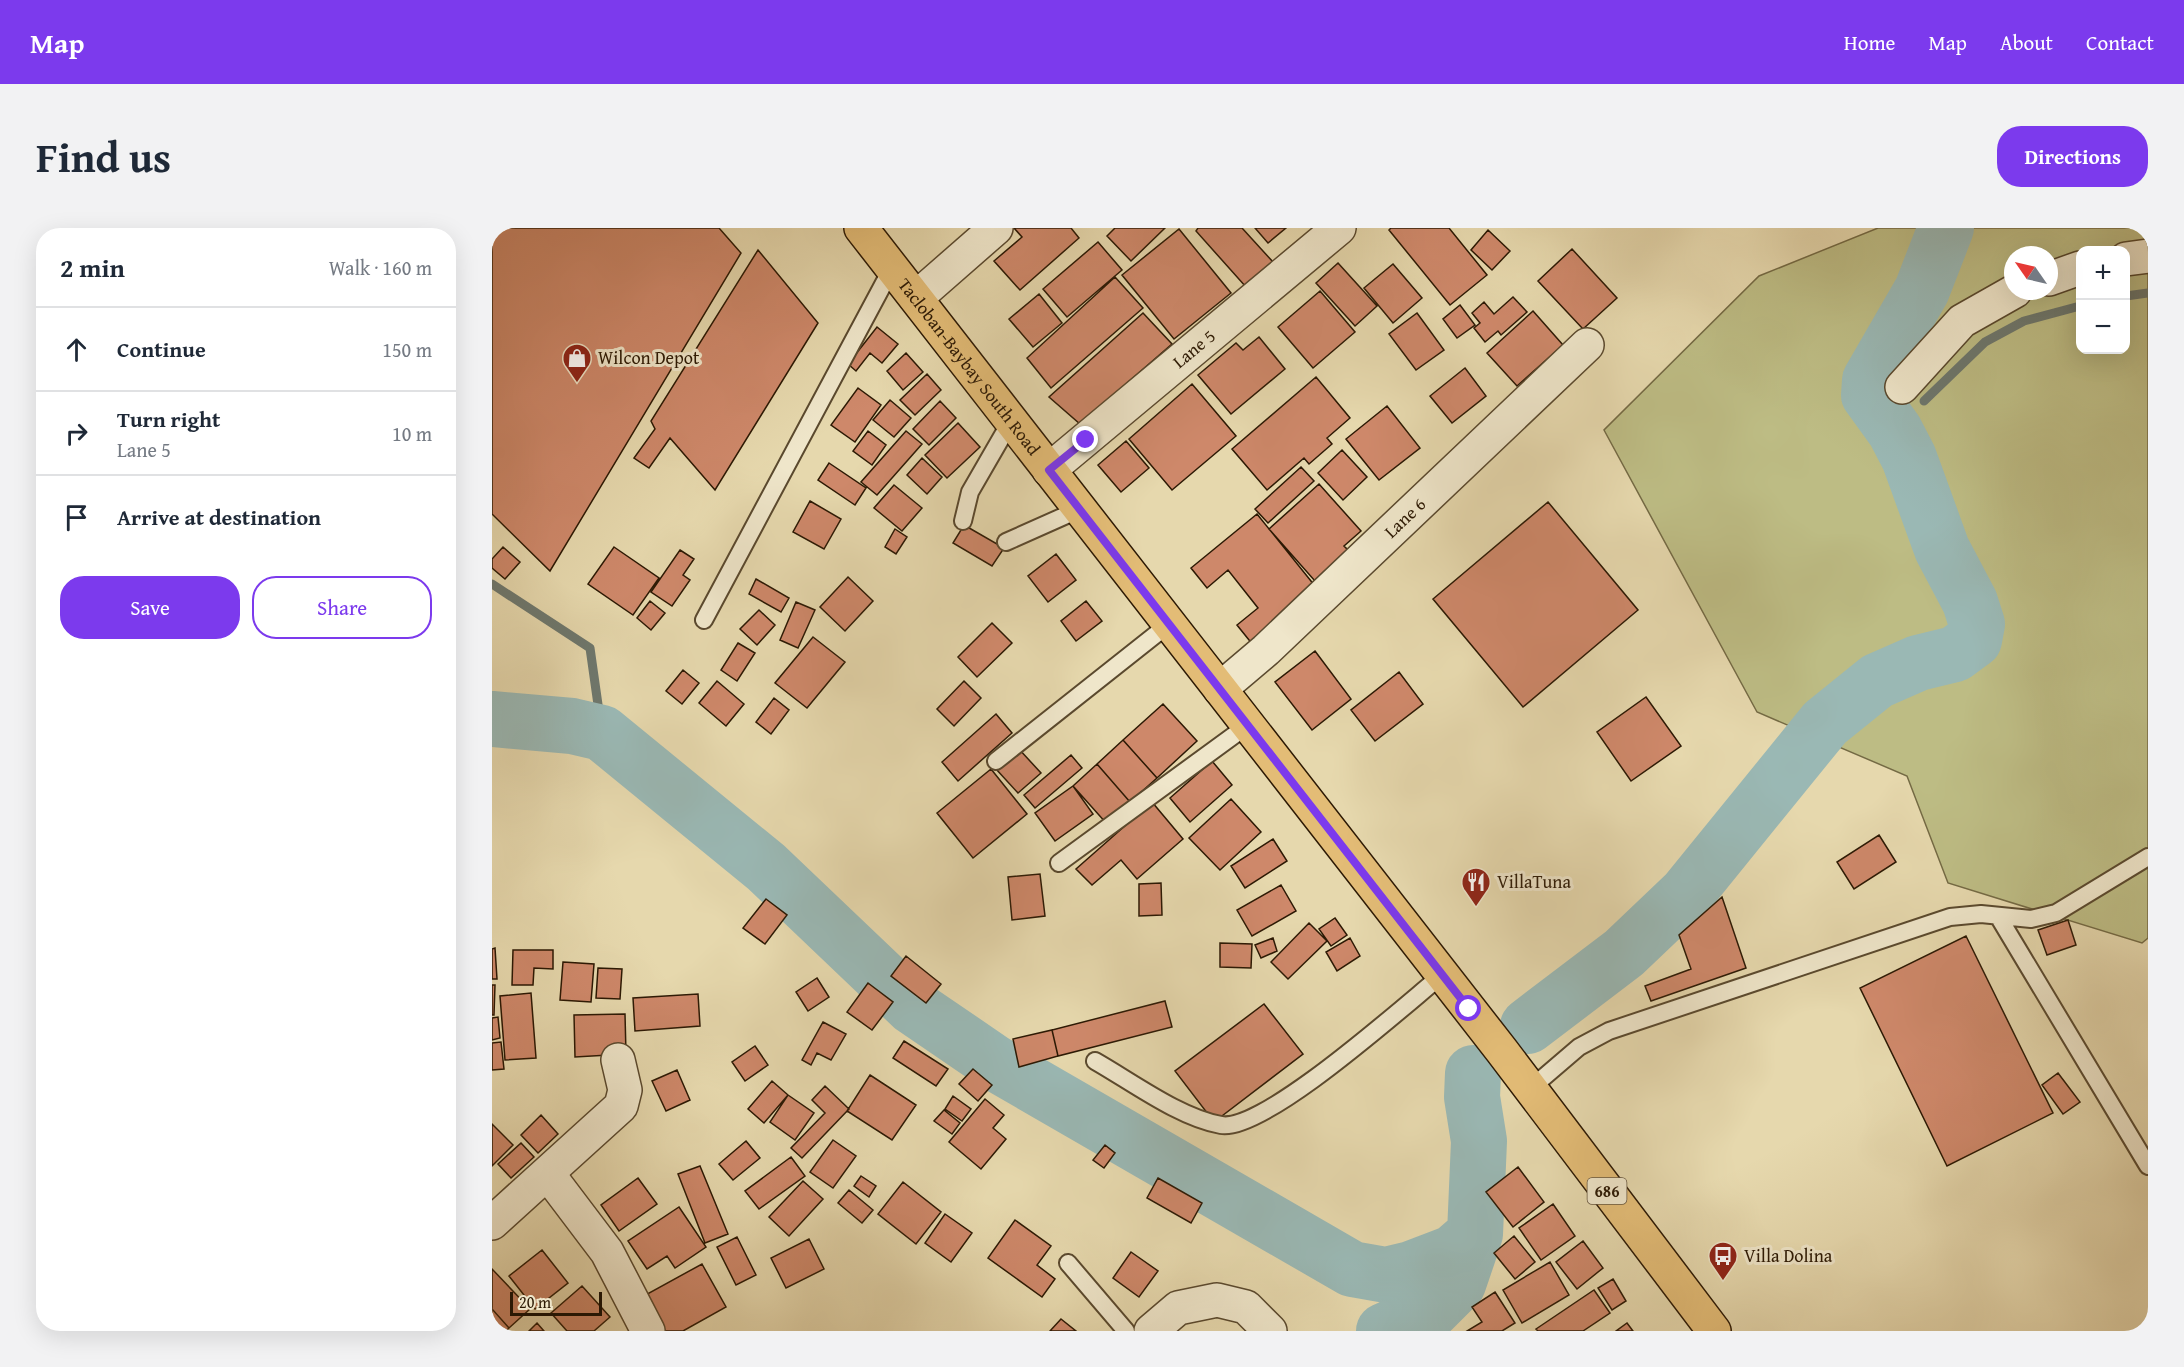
<!DOCTYPE html>
<html lang="en">
<head>
<meta charset="utf-8">
<style>
  :root { --surface:#fff; --page:#f2f2f3; --text:#1f2937; --muted:#747a83; --line:#e0e1e3; --accent:#7c3aed }
  body { margin:0; font-family:"Gentium Book Plus",serif; background:var(--page); color:var(--text) }
  .controls { position:absolute; right:18px; top:18px; display:grid; overflow:hidden; border-radius:12px; box-shadow:0 6px 24px #0002 }
  .controls button { width:54px; height:54px; display:grid; place-items:center; padding:0; border:0; border-bottom:2px solid var(--line); background:var(--surface); color:var(--text); font:30px sans-serif }
  .compass { position:absolute; left:1512px; top:18px; width:54px; height:54px; border-radius:50%; background:var(--surface); box-shadow:0 6px 24px #0002; rotate:304deg }
  .scale { position:absolute; left:18px; bottom:15px; width:92px; box-sizing:border-box; padding-left:6px; border:3px solid #2c1904; border-top:0; font-size:16px; line-height:21px; white-space:nowrap; color:#2c1904; -webkit-text-stroke:4px #efe6ca; paint-order:stroke }
  .stop { position:absolute; width:18px; height:18px; margin:-14px; border:4px solid #7c3aed; border-radius:50%; background:#fff }
  .stop.end { background:#7c3aed; border-color:#fff; box-shadow:0 2px 6px #0008 }
  .list { margin:0; padding:0; list-style:none }
  h2 { display:flex; justify-content:space-between; align-items:center; height:78px; margin:0; padding:0 24px; font-size:26px }
  h2 small { font-size:20px; font-weight:400; color:var(--muted) }
  .list li { display:grid; grid-template-columns:39px 1fr auto; gap:18px; align-items:center; box-sizing:border-box; height:84px; padding:0 24px; border-top:2px solid var(--line) }
  .list b { display:block; font-size:22px; white-space:nowrap }
  .list p { margin:0; font-size:20px; white-space:nowrap; color:var(--muted) }
  .list em { font-size:20px; font-style:normal; color:var(--muted) }
  .actions { display:flex; gap:12px; padding:18px 24px }
  .actions a { flex:1; padding:14px 0; border:2px solid var(--accent); border-radius:24px; text-align:center; font-size:21px; color:var(--accent) }
  .actions .main { background:var(--accent); color:#fff }
  .icon { flex:none; width:33px; height:33px; fill:none; stroke:currentColor; stroke-width:2; stroke-linecap:round; stroke-linejoin:round }
  .map { position:relative; flex:none; width:1656px; height:1103px; overflow:hidden; border-radius:24px }
  header { display:flex; align-items:center; gap:36px; box-sizing:border-box; height:84px; padding:0 30px; background:var(--accent); color:#fff }
  header strong { font-size:28px }
  nav { display:flex; gap:33px; margin-inline-start:auto; font-size:21px }
  .intro { display:flex; align-items:center; justify-content:space-between; box-sizing:border-box; height:144px; padding:0 36px }
  h1 { margin:0; font-size:42px }
  .button { padding:15px 27px; border-radius:24px; background:var(--accent); color:#fff; font-size:21px; font-weight:700 }
  main { display:flex; gap:36px; padding:0 36px }
  aside { flex:1; background:var(--surface); border-radius:24px; box-shadow:0 6px 24px #0002 }
  .map>svg:first-child { display:block }
  .green { fill:#bdbc84; stroke:#746a44; stroke-width:1.5; fill-rule:evenodd }
  .lines { fill:none; stroke-linecap:round; stroke-linejoin:round }
  .stream { stroke:#6e786e; stroke-width:9 }
  .river { stroke:#9ab8b4; stroke-width:56 }
  .building { fill:#ce886a; stroke:#2c1904; stroke-width:1.5 }
  .service-casing { stroke:#5a492e; stroke-width:20 }
  .minor-casing { stroke:#5a492e; stroke-width:36 }
  .primary-casing { stroke:#2c1904; stroke-width:36 }
  .service { stroke:#efe6ca; stroke-width:16 }
  .minor { stroke:#efe6ca; stroke-width:33 }
  .primary { stroke:#e3bc76; stroke-width:33 }
  .route { stroke:#7c3aed; stroke-width:8 }
  .labels { text-anchor:middle; stroke-width:6; stroke-linejoin:round; paint-order:stroke }
  .shield { fill:#efe6ca; stroke:#66563f; stroke-width:1.5 }
  .shield-label { font-size:16px; font-weight:bold; fill:#2c1904 }
  .street-label { font-size:18px; fill:#2c1904; stroke:#efe6ca }
  .poi-label { font-size:18px; fill:#2c1904; stroke:#efe6ca; text-anchor:start }
</style>
</head>
<body>
<header>
<strong>Map</strong>
<nav><a>Home</a><a>Map</a><a>About</a><a>Contact</a></nav>
</header>
<div class="intro"><h1>Find us</h1><a class="button">Directions</a></div>
<main>
<aside>
<h2>2 min<small>Walk · 160 m</small></h2>
<ul class="list">
<li><svg class="icon" aria-label="ahead" viewBox="0 0 24 24"><path d="M12 20V5M6 11l6-6 6 6"/></svg><div><b>Continue</b></div><em>150 m</em></li>
<li><svg class="icon" aria-label="right" viewBox="0 0 24 24"><path d="M7 20v-9h11M14 6l5 5-5 5"/></svg><div><b>Turn right</b><p>Lane 5</p></div><em>10 m</em></li>
<li><svg class="icon" aria-label="arrive" viewBox="0 0 24 24"><path d="M6 21V4h12l-3 4 3 4H6"/></svg><div><b>Arrive at destination</b></div></li>
</ul>
<div class="actions"><a class="main">Save</a><a>Share</a></div>
</aside>
<div class="map">
<svg width="1656" height="1103" viewBox="0 0 1656 1103">
  <rect width="100%" height="100%" fill="#e6d8ad"/>
  <filter id="stains"><feTurbulence type="fractalNoise" baseFrequency=".00333" numOctaves="4"/><feColorMatrix values="0 0 0 0 .2 0 0 0 0 .09 0 0 0 0 .02 0 0 0 .5 -.17"/></filter>
  <radialGradient id="worn" r=".72"><stop offset=".6" stop-color="#630" stop-opacity="0"/><stop offset="1" stop-color="#630" stop-opacity=".3"/></radialGradient>
  <path class="green" d="M1386 0H1656V710L1650 715 1456 655 1415 548 1265 484 1112 202 1267 48ZM1588 22H1634V122H1588ZM1521 27H1557V63H1521Z"/>
  <g class="lines">
    <path class="stream" d="M1634 68 1656 65
      M1432 173 1493 114 1532 93 1588 78
      M0 356 98 420 110 505"/>
    <path class="river" d="M0 491 80 498 110 505 274 639 421 779 503 835 860 1041 894 1047 919 1041 961 1025 983 1006
      M1036 798 1132 725 1195 665 1333 495 1385 453 1426 435 1463 426 1482 412 1485 396 1478 374 1450 321 1417 230 1403 203 1377 167 1378 152 1430 62 1454 0
      M892 1103 940 1082 966 1056 983 1006 987 913 980 869 981 845"/>
  </g>
  <path class="building" d="M0 0H227L249 25 58 343 0 286Z
    M522 0H579L587 10 528 62 502 33 530 9Z
    M623 0H673L639 33 615 8Z
    M706 0H750L781 34 754 59 704 3Z
    M763 0H794L776 15Z
    M899 0H957L995 47 958 77 897 2Z
    M687 1 739 65 682 111 630 47Z
    M996 2 1018 23 1000 42 979 22Z
    M606 14 630 42 575 89 551 61Z
    M1080 21 1125 70 1091 101 1046 53Z
    M266 22 326 95 223 262 178 210 157 240 142 230 163 201 159 193Z
    M846 35 885 78 863 98 824 55Z
    M901 36 930 70 901 95 872 60Z
    M623 49 651 80 559 160 535 130Z
    M828 63 863 104 821 140 786 99Z
    M547 66 570 95 541 119 517 91Z
    M1021 69 1035 84 1009 107 1006 103 993 114 982 100 988 95 980 85 992 74 1002 86Z
    M968 77 983 97 965 110 951 91Z
    M1041 83 1071 117 1025 158 995 125Z
    M651 85 680 116 588 196 557 169Z
    M925 85 952 122 924 142 897 106Z
    M385 99 406 116 390 135 378 125 364 143 356 136Z
    M767 109 793 141 739 186 706 147 744 115 751 122Z
    M414 125 431 144 411 162 395 143Z
    M973 140 994 168 960 195 938 168Z
    M435 146 449 162 423 187 408 172Z
    M824 149 858 190 835 210 840 216 817 236 812 230 775 262 740 221Z
    M700 156 744 208 680 262 637 211Z
    M366 160 389 177 363 214 339 197Z
    M398 172 419 190 402 209 381 192Z
    M448 173 464 190 437 217 421 201Z
    M895 178 928 220 887 252 854 211Z
    M466 195 488 219 455 250 433 227Z
    M376 203 394 217 380 237 361 223Z
    M414 203 430 216 385 267 369 254Z
    M634 213 657 240 629 264 606 237Z
    M850 222 875 249 851 272 826 245Z
    M430 230 450 249 435 266 415 247Z
    M337 235 374 260 363 277 326 252Z
    M809 239 822 253 776 295 763 281Z
    M827 256 869 303 852 318 857 323 823 353 777 301Z
    M402 257 430 280 410 303 382 280Z
    M318 273 349 291 332 321 301 304Z
    M1056 274 1146 382 1031 479 941 371Z
    M765 286 827 363 761 417 745 397 766 380 736 342 715 360 699 340Z
    M472 297 512 320 500 338 461 315Z
    M403 301 415 309 404 326 393 319Z
    M11 319 28 334 13 351 0 340V331Z
    M122 319 167 350 141 387 96 356Z
    M188 322 202 331 191 347 198 352 180 378 159 364Z
    M564 326 584 352 556 374 536 348Z
    M356 349 381 373 353 403 328 379Z
    M264 351 297 370 289 384 257 366Z
    M158 373 173 385 159 402 145 390Z
    M594 373 610 393 584 413 569 393Z
    M304 374 323 382 306 420 288 412Z
    M267 382 283 397 265 417 248 401Z
    M500 395 520 415 485 449 466 429Z
    M321 409 353 434 315 480 283 455Z
    M246 415 263 425 245 453 229 442Z
    M823 423 859 471 820 502 783 454Z
    M191 442 207 455 190 476 174 463Z
    M907 444 931 476 883 513 859 482Z
    M225 453 252 476 234 498 207 475Z
    M472 453 489 470 462 498 445 481Z
    M1154 469 1189 518 1139 553 1105 504Z
    M282 470 297 482 279 506 264 494Z
    M671 476 705 513 665 550 631 512Z
    M504 486 520 505 466 553 450 534Z
    M631 512 665 550 638 574 605 536Z
    M526 520 549 545 526 565 504 541Z
    M579 527 590 540 543 580 532 567Z
    M720 533 740 557 698 594 678 570Z
    M605 536 638 574 615 596 581 558Z
    M499 541 535 586 481 630 445 585Z
    M581 558 601 586 563 613 543 585Z
    M739 571 769 604 728 642 697 610Z
    M660 574 691 611 645 651 629 632 600 657 584 641Z
    M1387 607 1404 634 1362 661 1345 634Z
    M781 611 795 633 753 660 739 638Z
    M548 646 553 688 520 692 516 649Z
    M669 655 670 687 647 688V656Z
    M789 657 804 683 760 708 745 682Z
    M1230 669 1254 740 1159 773 1153 758 1199 741 1187 707Z
    M274 671 295 687 273 716 251 700Z
    M843 690 855 707 839 718 827 701Z
    M1576 692 1584 717 1555 727 1546 702Z
    M817 695 835 713 796 751 779 734Z
    M1474 708 1561 885 1455 938 1368 760Z
    M781 710 785 723 769 730 763 717Z
    M858 710 868 728 845 743 834 724Z
    M728 715 760 716 759 740 728 739Z
    M3 720 5 751H0V721Z
    M21 722H61V741L42 740 41 757H20Z
    M414 728 449 756 434 775 399 748Z
    M71 734 102 736 99 774 68 772Z
    M106 740 130 741 128 771 104 770Z
    M325 750 337 769 316 783 304 764Z
    M376 755 401 774 380 802 355 784Z
    M0 757H3L2 787H0Z
    M39 765 44 830 13 832 8 768Z
    M206 766 208 798 143 803 141 770Z
    M673 773 680 799 566 828 560 802Z
    M772 776 811 826 722 894 683 843Z
    M133 786 134 826 83 829 82 787Z
    M6 789 8 810 0 812V790Z
    M331 794 354 806 339 832 325 825 319 837 310 832Z
    M560 802 566 828 527 839 521 811Z
    M412 813 456 841 444 858 401 830Z
    M9 814 12 841 0 842V815Z
    M263 818 276 837 253 853 240 834Z
    M481 841 500 857 486 873 467 856Z
    M185 842 198 872 174 883 160 853Z
    M1566 845 1588 874 1571 886 1550 857Z
    M378 847 424 877 400 912 355 883Z
    M280 853 296 867 272 895 256 881Z
    M333 858 357 881 310 930 299 920 333 885 320 872Z
    M296 867 322 885 303 912 278 894Z
    M461 868 479 881 470 893 453 881Z
    M493 871 512 887 501 900 514 911 489 941 457 914Z
    M452 882 468 895 460 906 442 893Z
    M49 887 66 906 46 925 29 907Z
    M0 896 21 917 0 938Z
    M341 912 364 928 341 960 318 944Z
    M254 913 268 930 241 952 227 936Z
    M29 915 42 929 19 950 6 936Z
    M613 917 623 925 612 940 601 932Z
    M299 929 313 948 267 981 253 963Z
    M208 938 236 1006 213 1015 186 946Z
    M1026 939 1052 974 1021 999 994 964Z
    M369 948 384 958 377 969 362 958Z
    M146 950 165 976 127 1003 109 977Z
    M666 950 710 975 699 995 655 970Z
    M311 953 331 971 297 1008 277 989Z
    M411 954 449 984 424 1016 386 986Z
    M357 962 381 982 370 995 346 975Z
    M1061 976 1083 1008 1049 1032 1027 1000Z
    M187 979 214 1019 183 1040 175 1028 155 1041 136 1013Z
    M453 986 480 1005 459 1034 433 1015Z
    M523 992 559 1018 545 1037 563 1051 550 1069 496 1030Z
    M1022 1008 1043 1034 1023 1051 1002 1025Z
    M245 1009 264 1047 244 1057 225 1019Z
    M317 1011 332 1041 294 1060 279 1030Z
    M1091 1013 1111 1040 1085 1061 1064 1034Z
    M50 1022 76 1055 43 1081 17 1048Z
    M639 1024 666 1043 647 1069 621 1050Z
    M1058 1034 1077 1067 1030 1095 1011 1062Z
    M210 1036 234 1079 191 1103H166L148 1070Z
    M0 1041 38 1081 17 1100 0 1081Z
    M1121 1051 1134 1073 1120 1082 1106 1060Z
    M90 1058 118 1089 102 1103H75L59 1085Z
    M1102 1062 1118 1085 1091 1103H1046L1044 1101Z
    M1003 1064 1023 1095 1010 1103H975L990 1094 980 1079Z
    M0 1081 17 1100 14 1103H0Z
    M569 1091 584 1103H558Z
    M45 1095 52 1103H37Z
    M1135 1095 1141 1103H1124Z"/>
  <g class="lines">
    <g class="service-casing">
      <path id="service" d="M471 293 478 264 519 193
        M514 314 588 281
        M212 392 400 40
        M504 533 677 396
        M567 635 756 497
        M1506 688 1656 938
        M603 833C640 854 688 890 729 897 771 905 913 777 950 747
        M1038 861 1087 819 1117 803 1458 689 1489 686 1539 691 1564 685 1656 629
        M576 1035 634 1103"/>
    </g>
    <g class="minor-casing">
      <g id="minor">
        <path d="M1634 31 1656 28"/>
        <path d="M1557 51 1588 40"/>
        <path d="M424 70 504 0"/>
        <path d="M1410 159 1470 93 1523 63"/>
        <path id="s1" d="M557 242 847 0"/>
        <path id="s2" d="M728 461 774 422 1095 117"/>
        <path d="M56 946 115 1024 156 1103"/>
        <path d="M0 995 129 878 133 862 126 832"/>
        <path d="M659 1103 686 1080 725 1072 754 1079 778 1103"/>
      </g>
    </g>
    <g class="primary-casing">
      <g id="primary">
        <path id="s3" d="M369 0 1010 823 1222 1103"/>
      </g>
    </g>
    <use href="#service" class="service"/>
    <use href="#minor" class="minor"/>
    <use href="#primary" class="primary"/>
  </g>
  <g class="lines">
    <path class="route" d="M594 212 557 242 977 781"/>
  </g>
  <defs>
    <g id="shop-pin" transform="scale(1.5)"><path d="M0 17L-7.5 6A9.5 9.5 0 1 1 7.5 6Z" fill="#8f2418" stroke="#efe6ca"/><path d="M-5-2.5h2.3a2.7 3.5 0 0 1 5.4 0H5L5.5 6h-11ZM-1.5-2.5h3a1.5 2.3 0 0 0-3 0Z" fill="#fff"/></g>
    <g id="restaurant-pin" transform="scale(1.5)"><path d="M0 17L-7.5 6A9.5 9.5 0 1 1 7.5 6Z" fill="#8f2418" stroke="#efe6ca"/><path d="M-5-6h1v4h1v-4h1v4h1v-4h1v5L-1.5 .5V6h-2V.5L-5-1ZM5-6V6H3V1.5H1.5Q1.5-4 5-6Z" fill="#fff"/></g>
    <g id="bus-pin" transform="scale(1.5)"><path d="M0 17L-7.5 6A9.5 9.5 0 1 1 7.5 6Z" fill="#8f2418" stroke="#efe6ca"/><path d="M-5-6H5V4H4V6H2V4H-2V6H-4V4H-5ZM-3.5-4V0h7V-4ZM-3.5 1.2v1.5H-2V1.2ZM2 1.2v1.5H3.5V1.2Z" fill="#fff"/></g>
  </defs>
  <g fill-rule="evenodd">
    <use href="#shop-pin" x="85" y="130"/>
    <use href="#restaurant-pin" x="984" y="654"/>
    <use href="#bus-pin" x="1231" y="1028"/>
  </g>
  <g class="labels">
    <rect class="shield" x="1095.5" y="950" width="39" height="26" rx="4.5"/>
    <g class="shield-label">
      <text x="1115" y="969">686</text>
    </g>
    <g class="street-label">
      <text dy="6" stroke="none"><textPath href="#s1" startOffset="189">Lane 5</textPath></text>
      <text dy="6" stroke="none"><textPath href="#s3" startOffset="176">Tacloban-Baybay South Road</textPath></text>
      <text dy="6" stroke="none"><textPath href="#s2" startOffset="252">Lane 6</textPath></text>
    </g>
    <g class="poi-label">
      <text x="106" y="136">Wilcon Depot</text>
      <text x="1005" y="660">VillaTuna</text>
      <text x="1252" y="1034">Villa Dolina</text>
    </g>
  </g>
  <rect width="100%" height="100%" filter="url(#stains)"/>
  <rect width="100%" height="100%" fill="url(#worn)"/>
</svg>
<div class="controls">
<button>+</button>
<button>−</button>
</div>
<svg class="compass" viewBox="-18 -18 36 36"><path d="M0-13l5 13h-10z" fill="#e53935"/><path d="M0 13l5-13h-10z" fill="#747a83"/></svg>
<div class="scale">20 m</div>
<div class="stop" style="left:977px;top:781px"></div>
<div class="stop end" style="left:594px;top:212px"></div>
</div>
</main>
</body>
</html>
